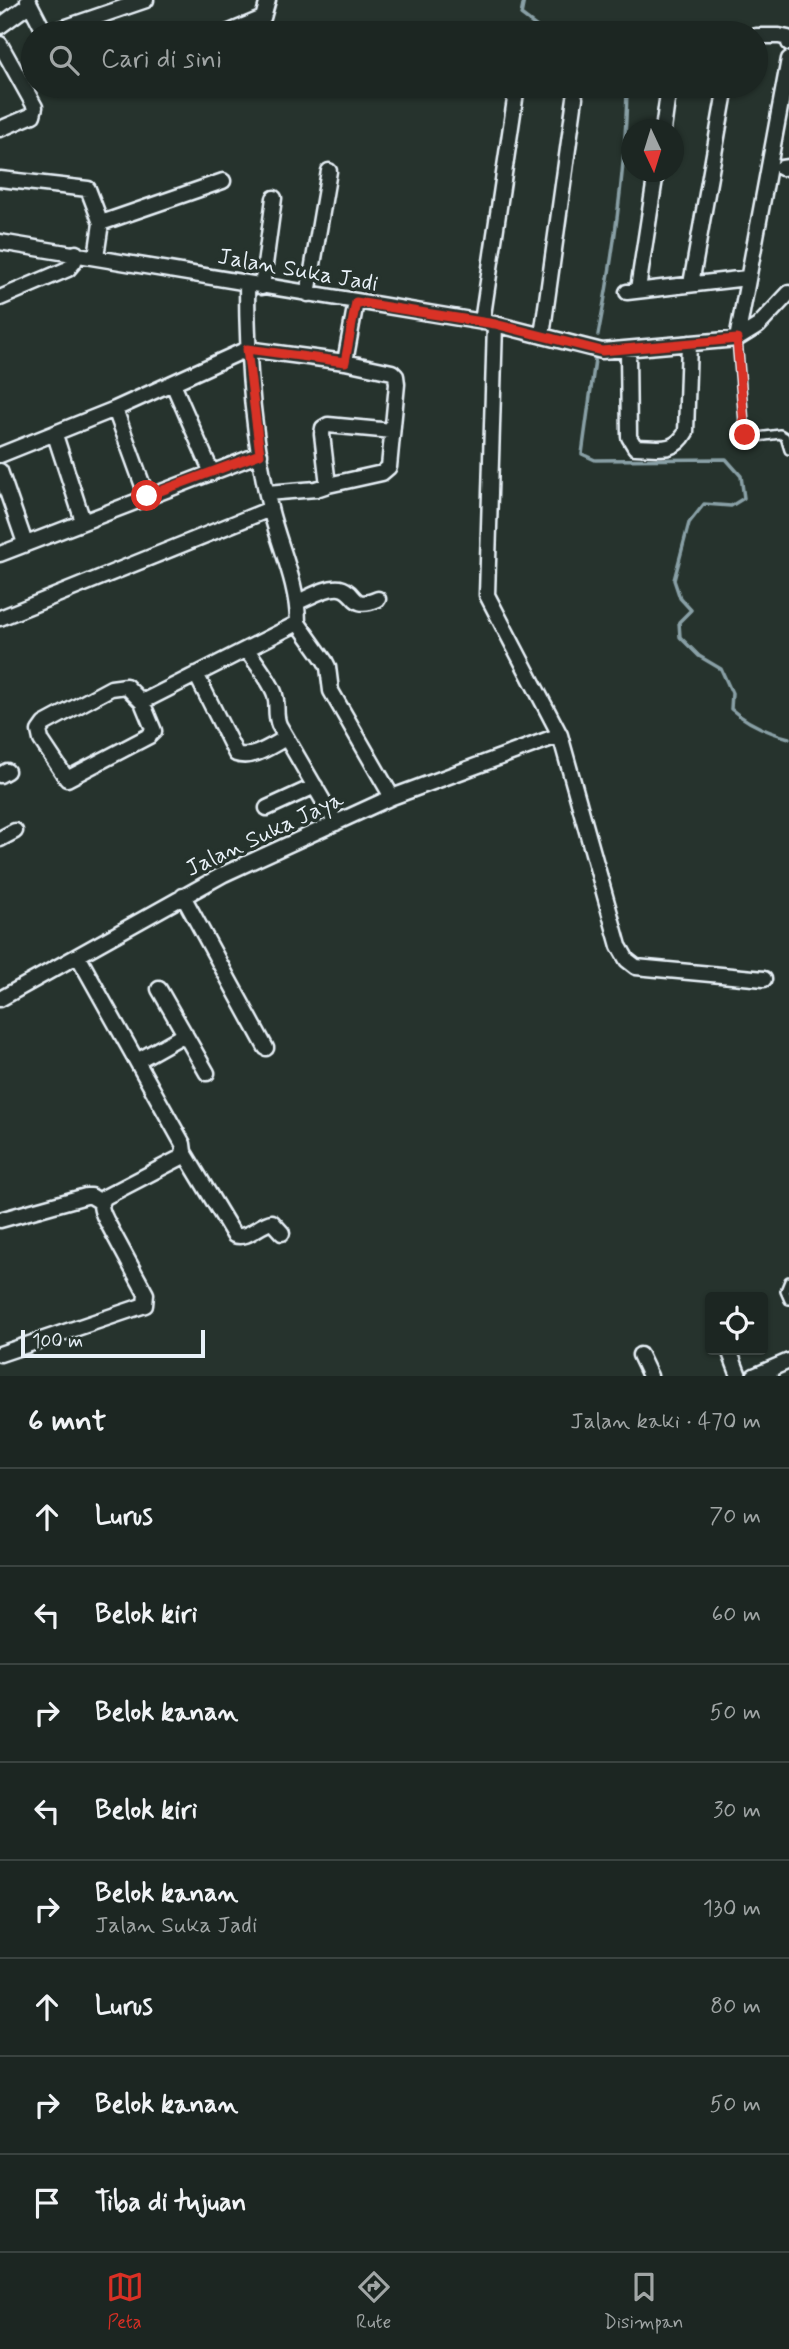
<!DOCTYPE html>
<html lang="id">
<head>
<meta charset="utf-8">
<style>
  :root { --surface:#1c2622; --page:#252e2a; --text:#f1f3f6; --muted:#a0a5a5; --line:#3a4340; --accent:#d93025 }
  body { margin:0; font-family:Mynerve,sans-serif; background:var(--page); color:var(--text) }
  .controls { position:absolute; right:21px; bottom:21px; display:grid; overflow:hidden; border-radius:7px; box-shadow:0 2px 5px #0004 }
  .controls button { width:63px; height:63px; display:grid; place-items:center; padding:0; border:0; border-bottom:2px solid var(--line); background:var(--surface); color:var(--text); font:35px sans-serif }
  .compass { position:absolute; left:621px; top:119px; width:63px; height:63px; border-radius:50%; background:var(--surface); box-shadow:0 2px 5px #0004; rotate:176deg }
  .scale { position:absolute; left:21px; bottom:18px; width:184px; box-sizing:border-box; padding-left:7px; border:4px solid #e8f1f8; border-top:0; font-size:19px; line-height:24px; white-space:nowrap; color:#e8f1f8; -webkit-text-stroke:5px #26332d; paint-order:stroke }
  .stop { position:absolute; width:21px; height:21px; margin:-16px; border:5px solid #d93025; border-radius:50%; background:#fff }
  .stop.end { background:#d93025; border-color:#fff; box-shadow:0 2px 7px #0008 }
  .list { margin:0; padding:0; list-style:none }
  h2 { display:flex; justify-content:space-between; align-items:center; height:91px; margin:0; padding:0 28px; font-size:30px }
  h2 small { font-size:23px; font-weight:400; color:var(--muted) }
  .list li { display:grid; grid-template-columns:46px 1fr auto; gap:21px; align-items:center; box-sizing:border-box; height:98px; padding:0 28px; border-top:2px solid var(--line) }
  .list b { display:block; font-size:26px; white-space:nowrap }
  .list p { margin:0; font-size:23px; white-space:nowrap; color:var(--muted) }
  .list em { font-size:23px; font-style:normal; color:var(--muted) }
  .icon { flex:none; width:38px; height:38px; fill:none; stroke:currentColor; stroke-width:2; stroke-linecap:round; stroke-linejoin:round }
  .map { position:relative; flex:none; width:789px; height:1376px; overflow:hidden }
  .search { position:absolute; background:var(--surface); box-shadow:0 2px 5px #0004; left:21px; right:21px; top:21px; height:77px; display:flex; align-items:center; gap:18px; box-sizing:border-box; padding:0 24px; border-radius:38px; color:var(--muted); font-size:26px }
  .sheet { height:875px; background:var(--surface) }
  nav { display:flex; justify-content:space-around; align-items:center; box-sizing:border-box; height:98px; border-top:2px solid var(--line); background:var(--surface); font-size:19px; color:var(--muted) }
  nav a { display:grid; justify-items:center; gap:4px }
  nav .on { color:var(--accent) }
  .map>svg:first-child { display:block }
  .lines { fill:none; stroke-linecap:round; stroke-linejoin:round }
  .stream { stroke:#89a0a6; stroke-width:3.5 }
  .lane-casing { stroke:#e8f1f8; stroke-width:12 }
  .street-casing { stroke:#e8f1f8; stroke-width:19 }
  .lane { stroke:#26332d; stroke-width:7 }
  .street { stroke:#26332d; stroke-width:14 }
  .route { stroke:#d93025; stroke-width:9 }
  .labels { text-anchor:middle; stroke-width:7; stroke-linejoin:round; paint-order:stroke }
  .street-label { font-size:23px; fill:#e8f1f8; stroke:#26332d }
</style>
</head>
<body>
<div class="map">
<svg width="789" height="1376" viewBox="0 0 789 1376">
  <rect width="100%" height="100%" fill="#26332d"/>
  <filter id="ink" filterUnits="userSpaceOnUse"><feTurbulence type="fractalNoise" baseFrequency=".0143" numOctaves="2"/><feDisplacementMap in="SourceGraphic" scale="14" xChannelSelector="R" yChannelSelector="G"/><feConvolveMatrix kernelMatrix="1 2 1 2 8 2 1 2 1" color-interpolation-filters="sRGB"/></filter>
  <g filter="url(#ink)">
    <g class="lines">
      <path class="stream" d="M524 0 521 15 545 33
        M598 335C614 252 626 170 627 86
        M595 360 582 454 595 460 726 459 741 476 744 498 731 506 704 504 689 523 674 580 680 598 691 610 679 622 680 637 699 656 721 669 732 693 731 709C748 724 767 732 789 738"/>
      <g class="lane-casing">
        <path id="lane" d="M737 339 745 435 750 438 780 434 785 437 789 450
          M789 1281 785 1291 789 1300"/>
      </g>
      <g class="street-casing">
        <path id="street" d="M30 4 45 33
          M0 26 30 4 28 0
          M49 33 146 0
          M227 33 263 18 268 0
          M756 36H779L788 38 789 43
          M0 44 35 107 33 115 0 129
          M663 130 669 86
          M782 168 789 167
          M0 179 88 189 101 223 96 257
          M101 223 223 181
          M0 242 495 324 602 351 737 339 758 326 789 293
          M691 284 726 86
          M262 287 274 198
          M638 289 656 172
          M627 292 747 278
          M308 294 329 171
          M0 298 68 269 74 262 76 253
          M482 322 517 86
          M495 324 487 595 560 735 619 946 627 960 636 967 764 979
          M542 336 575 98
          M737 339 789 59
          M628 350 629 437 635 447C657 447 674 454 686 432L689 343
          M345 362 356 302
          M173 384 212 473
          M115 409 147 497
          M55 435 83 521
          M0 455 115 409 247 349 345 362 392 372 396 376 397 384 389 467 382 473 328 485
          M0 471 25 543
          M267 493 316 489 328 485 322 434 323 428 328 425 392 431
          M0 554 260 454
          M298 602C310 597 327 586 340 588 357 591 350 611 378 599
          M0 618 270 509
          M298 623 325 661 328 667 331 691 392 797
          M247 650C256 663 268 678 274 692 279 704 274 713 279 725L336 823
          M196 674 236 754C253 760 272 745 286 738
          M142 702 126 686 111 688 44 724 39 731 41 740 67 779 149 736 154 731 142 702 298 623C298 583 279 546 270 508 252 435 247 358 247 284
          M0 775 7 771
          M267 808 315 786
          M0 839 15 831
          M183 896 266 1048
          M159 989 207 1073
          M0 999 224 874 392 797 560 735
          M137 1061 185 1034
          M184 1152 234 1235C248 1240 259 1224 272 1222L282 1233
          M0 1220 86 1196H91L101 1202
          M729 1350 739 1376
          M0 1354 145 1305 146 1294 106 1220C101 1210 99 1205 105 1197L180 1158 184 1152 183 1144 78 956
          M640 1355 650 1376
          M754 1376 768 1370
          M770 1376 768 1370 789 1361"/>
      </g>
      <use href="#lane" class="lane"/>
      <use href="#street" class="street"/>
    </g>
  </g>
  <g class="lines" filter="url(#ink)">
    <path class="route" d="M147 496 260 454 247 349 345 362 356 302 495 324 602 351 737 339 745 435"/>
  </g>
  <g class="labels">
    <g class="street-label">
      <text transform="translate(298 269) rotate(10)" y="8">Jalan Suka Jadi</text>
      <text transform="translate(264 833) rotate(-25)" y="8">Jalan Suka Jaya</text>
    </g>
  </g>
</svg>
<div class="controls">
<button><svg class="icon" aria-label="locate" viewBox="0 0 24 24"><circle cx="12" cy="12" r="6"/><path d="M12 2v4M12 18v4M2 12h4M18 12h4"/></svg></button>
</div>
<svg class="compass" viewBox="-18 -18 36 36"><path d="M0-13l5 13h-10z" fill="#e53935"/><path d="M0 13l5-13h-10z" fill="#a0a5a5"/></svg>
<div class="scale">100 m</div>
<div class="stop" style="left:147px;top:496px"></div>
<div class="stop end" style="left:745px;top:435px"></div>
<div class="search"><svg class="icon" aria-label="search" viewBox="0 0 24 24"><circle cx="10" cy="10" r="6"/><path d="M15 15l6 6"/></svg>Cari di sini</div>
</div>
<section class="sheet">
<h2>6 mnt<small>Jalan kaki · 470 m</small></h2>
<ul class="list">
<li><svg class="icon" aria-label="ahead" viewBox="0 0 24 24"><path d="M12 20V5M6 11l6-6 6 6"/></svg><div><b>Lurus</b></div><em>70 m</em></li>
<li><svg class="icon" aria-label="left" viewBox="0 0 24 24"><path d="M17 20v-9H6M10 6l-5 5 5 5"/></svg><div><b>Belok kiri</b></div><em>60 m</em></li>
<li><svg class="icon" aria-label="right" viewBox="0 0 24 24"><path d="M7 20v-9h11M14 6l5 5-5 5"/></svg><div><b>Belok kanan</b></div><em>50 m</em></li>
<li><svg class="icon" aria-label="left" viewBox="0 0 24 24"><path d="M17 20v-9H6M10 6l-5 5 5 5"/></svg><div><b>Belok kiri</b></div><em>30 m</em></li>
<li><svg class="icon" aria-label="right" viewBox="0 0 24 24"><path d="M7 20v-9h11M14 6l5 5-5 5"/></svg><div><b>Belok kanan</b><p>Jalan Suka Jadi</p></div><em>130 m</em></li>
<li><svg class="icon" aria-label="ahead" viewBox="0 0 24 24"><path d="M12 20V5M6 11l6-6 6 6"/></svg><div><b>Lurus</b></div><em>80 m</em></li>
<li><svg class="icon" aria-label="right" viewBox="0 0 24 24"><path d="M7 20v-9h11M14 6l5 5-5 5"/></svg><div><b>Belok kanan</b></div><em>50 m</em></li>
<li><svg class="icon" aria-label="arrive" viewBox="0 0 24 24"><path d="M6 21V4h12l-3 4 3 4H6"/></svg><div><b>Tiba di tujuan</b></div></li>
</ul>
</section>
<nav>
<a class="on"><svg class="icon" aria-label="map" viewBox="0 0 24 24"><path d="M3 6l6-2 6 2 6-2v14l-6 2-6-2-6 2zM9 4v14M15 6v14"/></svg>Peta</a>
<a><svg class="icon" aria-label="directions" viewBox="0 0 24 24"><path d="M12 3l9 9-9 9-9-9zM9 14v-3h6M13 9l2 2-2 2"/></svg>Rute</a>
<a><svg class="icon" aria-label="saved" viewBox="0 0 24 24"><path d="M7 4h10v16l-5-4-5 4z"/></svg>Disimpan</a>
</nav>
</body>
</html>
